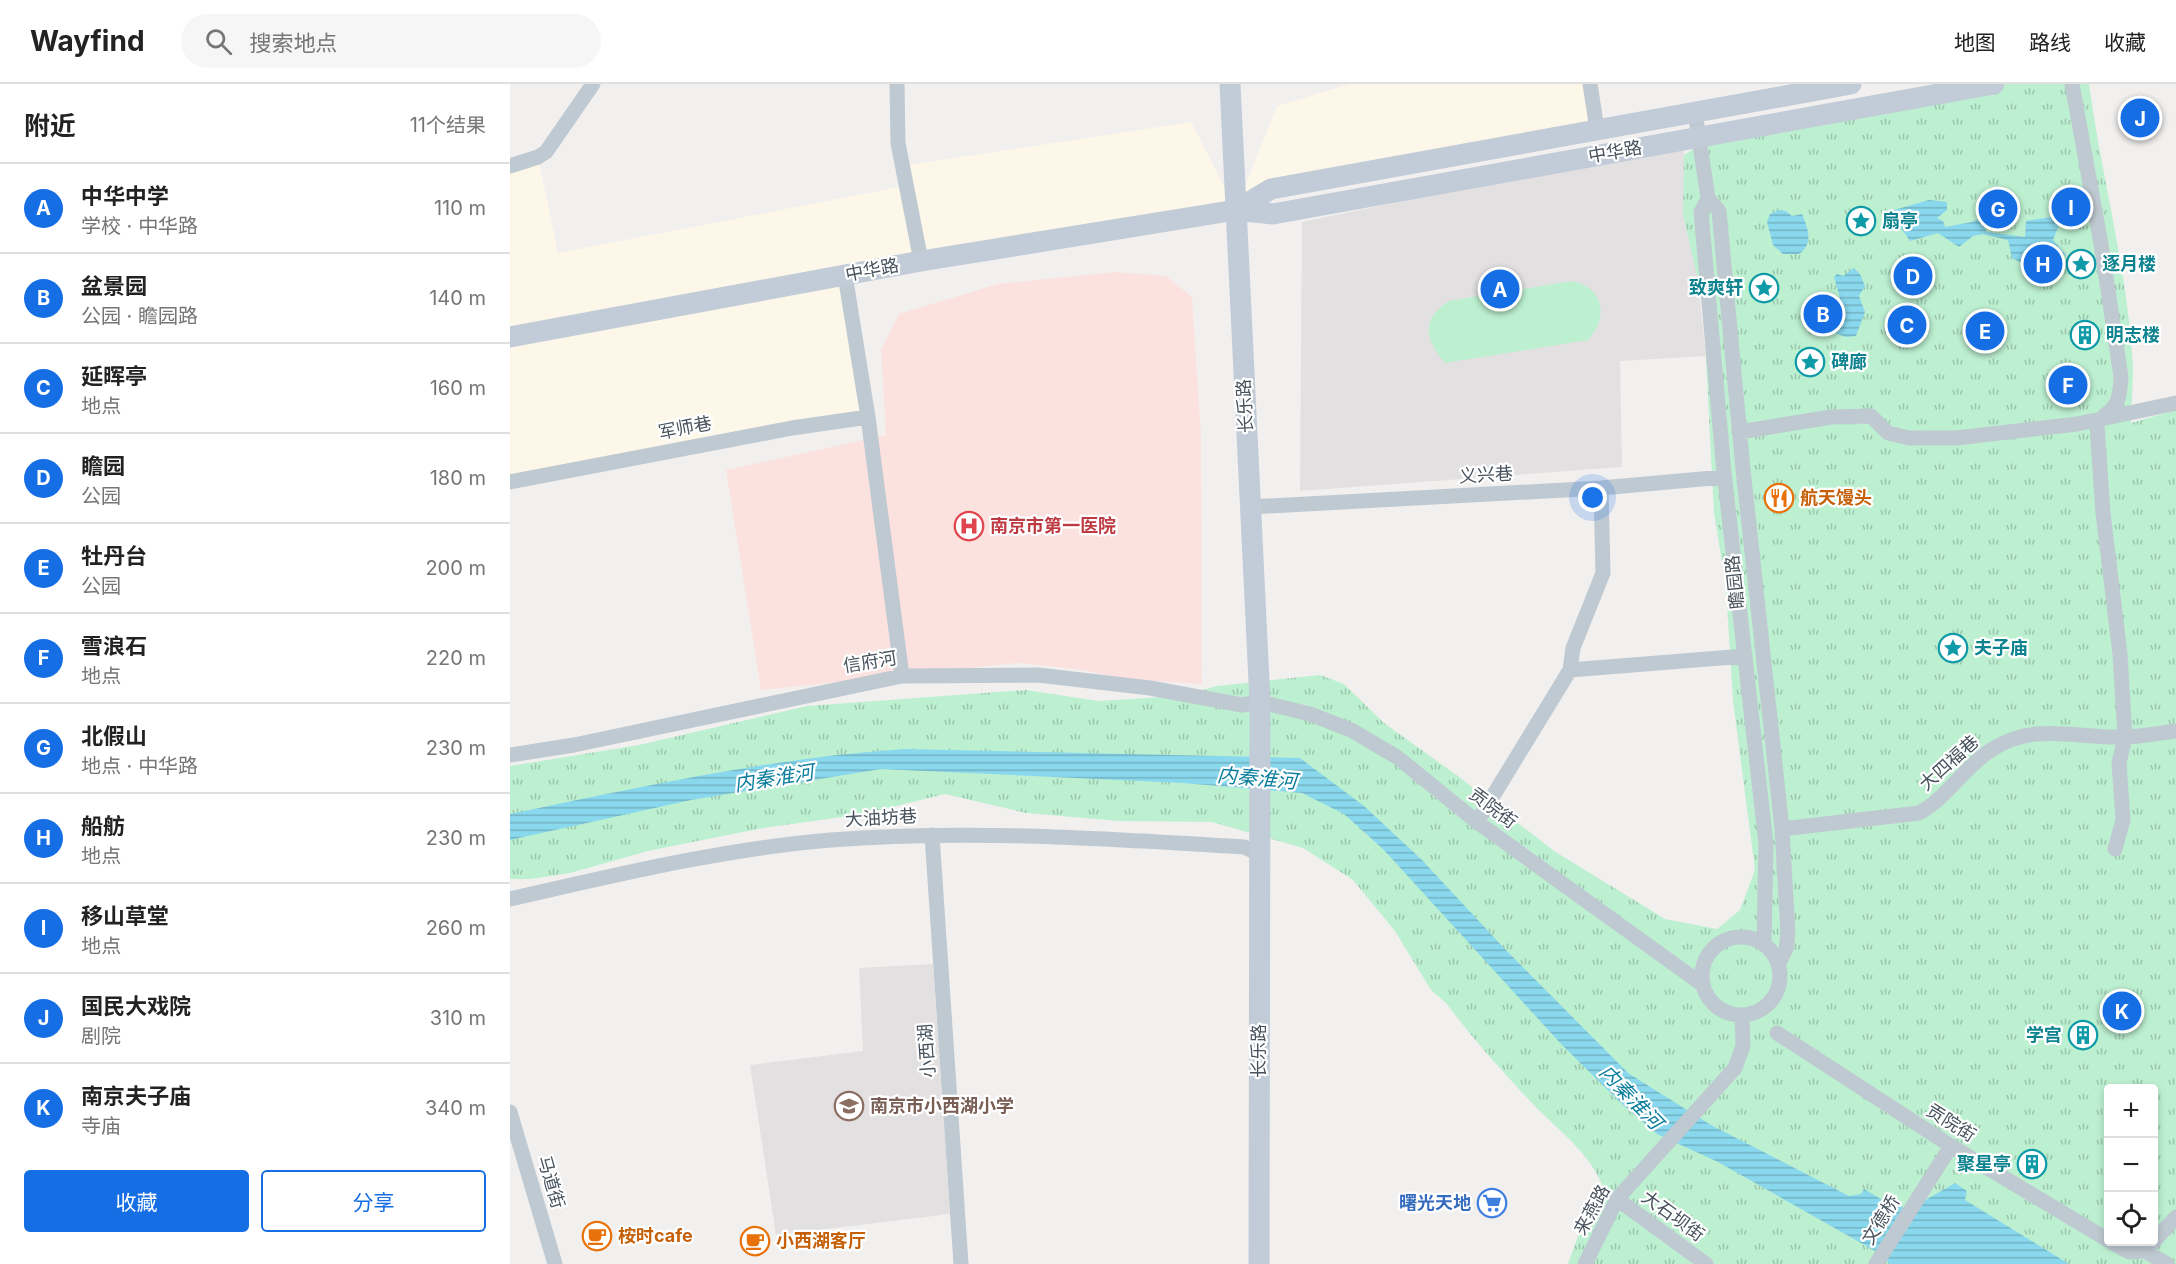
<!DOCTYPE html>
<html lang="zh">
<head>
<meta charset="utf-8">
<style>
  :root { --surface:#fff; --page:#f6f6f6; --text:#222; --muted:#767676; --line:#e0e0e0; --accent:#166ee4 }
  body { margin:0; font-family:Inter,"Noto Sans SC",sans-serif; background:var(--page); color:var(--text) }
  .controls { position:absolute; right:18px; bottom:18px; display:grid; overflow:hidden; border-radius:6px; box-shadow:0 3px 9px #0003 }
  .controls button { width:54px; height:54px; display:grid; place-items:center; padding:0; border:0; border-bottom:2px solid var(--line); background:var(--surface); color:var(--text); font:30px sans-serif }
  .you { position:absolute; left:1083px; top:414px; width:21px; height:21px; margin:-15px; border:4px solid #fff; border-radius:50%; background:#1a73e8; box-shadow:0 0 0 9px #1a73e833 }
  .badge { display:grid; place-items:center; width:39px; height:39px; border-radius:50%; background:var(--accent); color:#fff; font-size:20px; font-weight:700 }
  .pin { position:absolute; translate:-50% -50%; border:3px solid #fff; box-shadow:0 2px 6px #0006 }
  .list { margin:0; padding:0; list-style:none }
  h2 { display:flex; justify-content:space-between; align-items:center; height:78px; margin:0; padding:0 24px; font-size:26px }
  h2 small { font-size:20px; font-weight:400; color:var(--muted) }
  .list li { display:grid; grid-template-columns:39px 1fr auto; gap:18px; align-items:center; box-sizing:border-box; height:90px; padding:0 24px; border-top:2px solid var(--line) }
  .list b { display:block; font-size:22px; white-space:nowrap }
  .list p { margin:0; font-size:20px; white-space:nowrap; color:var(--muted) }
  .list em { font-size:20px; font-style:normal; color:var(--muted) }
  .actions { display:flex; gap:12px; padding:18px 24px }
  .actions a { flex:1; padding:14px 0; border:2px solid var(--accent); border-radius:6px; text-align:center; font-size:21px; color:var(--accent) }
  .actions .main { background:var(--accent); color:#fff }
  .icon { flex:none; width:33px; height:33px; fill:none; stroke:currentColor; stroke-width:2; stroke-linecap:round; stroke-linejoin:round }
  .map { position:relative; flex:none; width:1666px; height:1180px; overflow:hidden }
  header { display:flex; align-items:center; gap:36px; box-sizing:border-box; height:84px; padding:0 30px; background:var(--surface); border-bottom:2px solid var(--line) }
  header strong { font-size:28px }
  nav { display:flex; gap:33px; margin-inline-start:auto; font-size:21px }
  .search { width:420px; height:54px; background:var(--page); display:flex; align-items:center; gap:15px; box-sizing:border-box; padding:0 21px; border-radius:33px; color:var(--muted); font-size:22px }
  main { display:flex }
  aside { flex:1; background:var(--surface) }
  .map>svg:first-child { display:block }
  .commercial { fill:#fcf7e8 }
  .education { fill:#e3e0e1 }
  .medical { fill:#fbe2df }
  .park { fill:url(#park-tufts); fill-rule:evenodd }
  .garden { fill:#bdf0d1 }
  .water { fill:url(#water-rules) }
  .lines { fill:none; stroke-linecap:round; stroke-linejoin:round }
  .street { stroke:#bfc9d1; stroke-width:15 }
  .secondary { stroke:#c1ccd8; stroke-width:21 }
  .labels { text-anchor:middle; stroke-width:4.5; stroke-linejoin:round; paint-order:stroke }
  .street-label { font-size:18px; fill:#47525d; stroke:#fff }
  .culture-label { font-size:18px; font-weight:bold; fill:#0d838f; stroke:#fff; text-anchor:start }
  .food-label { font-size:18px; font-weight:bold; fill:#c56008; stroke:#fff; text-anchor:start }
  .health-label { font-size:18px; font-weight:bold; fill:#be3a42; stroke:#fff; text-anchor:start }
  .education-label { font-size:18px; font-weight:bold; fill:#785e54; stroke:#fff; text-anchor:start }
  .shop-label { font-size:18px; font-weight:bold; fill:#366cbe; stroke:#fff; text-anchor:end }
  .water-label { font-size:20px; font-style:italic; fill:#0b7d9d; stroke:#fff }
</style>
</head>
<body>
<header>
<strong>Wayfind</strong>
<div class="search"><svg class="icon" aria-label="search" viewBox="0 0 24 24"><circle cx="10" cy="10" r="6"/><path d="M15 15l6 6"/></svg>搜索地点</div>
<nav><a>地图</a><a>路线</a><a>收藏</a></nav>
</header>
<main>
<aside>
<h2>附近<small>11个结果</small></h2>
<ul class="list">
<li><span class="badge">A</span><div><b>中华中学</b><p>学校 · 中华路</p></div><em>110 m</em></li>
<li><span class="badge">B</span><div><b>盆景园</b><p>公园 · 瞻园路</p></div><em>140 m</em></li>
<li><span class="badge">C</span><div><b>延晖亭</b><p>地点</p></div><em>160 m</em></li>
<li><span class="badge">D</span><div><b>瞻园</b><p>公园</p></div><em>180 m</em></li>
<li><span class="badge">E</span><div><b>牡丹台</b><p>公园</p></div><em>200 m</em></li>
<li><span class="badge">F</span><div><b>雪浪石</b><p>地点</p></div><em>220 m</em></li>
<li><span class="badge">G</span><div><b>北假山</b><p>地点 · 中华路</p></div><em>230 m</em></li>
<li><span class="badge">H</span><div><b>船舫</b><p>地点</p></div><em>230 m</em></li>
<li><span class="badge">I</span><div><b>移山草堂</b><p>地点</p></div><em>260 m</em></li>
<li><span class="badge">J</span><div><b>国民大戏院</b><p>剧院</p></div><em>310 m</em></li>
<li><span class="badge">K</span><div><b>南京夫子庙</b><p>寺庙</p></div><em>340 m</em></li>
</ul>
<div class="actions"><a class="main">收藏</a><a>分享</a></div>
</aside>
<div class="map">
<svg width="1666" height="1180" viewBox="0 0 1666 1180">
  <defs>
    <pattern id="park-tufts" width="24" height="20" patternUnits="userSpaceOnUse" patternTransform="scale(1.5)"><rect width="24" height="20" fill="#bdf0d1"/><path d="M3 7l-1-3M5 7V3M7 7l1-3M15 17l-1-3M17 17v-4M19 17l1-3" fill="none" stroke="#9bc5ad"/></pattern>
    <pattern id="water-rules" width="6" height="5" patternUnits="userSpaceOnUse" patternTransform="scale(1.5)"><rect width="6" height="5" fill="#89d8ed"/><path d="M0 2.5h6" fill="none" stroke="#72b2c3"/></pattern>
  </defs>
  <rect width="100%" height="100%" fill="#f2efef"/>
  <path class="commercial" d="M840 0H1080L1087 45 761 105 726 126 336 191 358 333 0 398V82L28 73 48 169 395 102 392 82 681 38 726 125 767 22Z"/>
  <path class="education" d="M1173 59 1196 272 1110 277 1112 383 790 407 792 138Z
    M423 880 440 1130 266 1151 240 981 353 967 349 884Z"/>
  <path class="medical" d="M605 188 656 192 682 213 691 352 692 600 615 595 567 585 507 579 251 606 216 386 376 351 371 265 389 230 488 200Z"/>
  <path class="park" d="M1471 0H1579C1592 95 1618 188 1623 284 1623 302 1621 321 1621 339L1666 326V1180H1058L1067 1155 1094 1106C1081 1068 1047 1046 1021 1018 991 986 962 954 936 919L921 906 885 847 843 796 793 764 702 738 609 737 516 729 435 710 354 730 253 744 138 767 60 789 21 795H0V682L129 661 297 622 516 606 588 617 670 612 707 602 810 591 834 600 874 639 948 692 1044 767 1155 835 1207 845 1230 826 1245 786 1223 617 1216 503 1204 429 1193 218 1173 131 1174 71 1215 45ZM1598 1004H1644V1158H1598Z"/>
  <path class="garden" d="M1062 197C1094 204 1099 233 1078 256L935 279C915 255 910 236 939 217Z"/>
  <path class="water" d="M1419 116 1437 118V126L1427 134 1433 137 1435 143 1462 138 1478 131 1479 136 1474 143 1477 148 1515 153 1516 137 1547 132 1549 141 1543 156 1556 171 1548 178V188L1544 190 1526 177 1512 179 1502 174 1498 156 1473 150 1463 152 1449 163 1428 149 1400 157 1391 144 1381 138 1384 126Z
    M1269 126 1276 127 1282 132 1292 130C1298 145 1304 159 1289 170H1273L1263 161 1257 138 1260 130Z
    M1344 184 1350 190 1355 202 1349 212 1355 228 1346 252 1336 253 1322 248 1330 214 1324 193 1327 190 1333 192Z
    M394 665 790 674 854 722 912 776 992 862 1118 989 1201 1041 1339 1112 1351 1110 1354 1105 1379 1120 1382 1118 1398 1126 1445 1099 1457 1107 1455 1116 1559 1180H1379L1374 1172 1208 1078 1147 1050 1111 1019 1052 961 873 765 834 730 792 709 673 699 371 685 181 716 0 756V730C130 703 261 674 394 665Z"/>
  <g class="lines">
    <path class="street" d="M387 0 388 59 411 177
      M1080 0 1087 45
      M1562 0 1591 160 1611 293C1610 305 1610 318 1601 326 1595 331 1590 334 1587 341L1593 429 1610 570 1615 653 1609 679 1613 736 1605 765
      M1185 28 1198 114 1209 127 1233 385 1272 745 1278 850 1276 865 1268 881
      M0 82 28 73 36 68 83 0
      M1198 114 1191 128 1214 388 1256 760 1254 861
      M335 191 358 333 392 592
      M1229 348 1321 333 1361 332 1378 349 1399 354H1446L1567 340 1666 319
      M0 398 282 344 358 333
      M740 423 1091 404 1214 393
      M1060 586 1235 572
      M0 671 64 661 392 592 528 591 640 604 732 621 750 618 800 630 841 646 887 673 967 738 1193 901
      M967 738 1060 586 1063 564 1093 489 1091 404
      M1272 745 1409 729C1437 714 1453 684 1481 666 1525 637 1567 655 1615 653 1632 653 1649 649 1666 647
      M422 751 451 1180
      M0 815C106 791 212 765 321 756 459 745 596 755 734 763L748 769
      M1192 892a39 39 0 1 1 78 0a39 39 0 1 1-78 0Z
      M1267 949 1441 1062 1598 1156
      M0 1028 45 1180
      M1107 1115 1196 1180
      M1601 1158 1619 1168 1635 1167 1657 1180
      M1635 1167 1666 1133
      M1075 1180 1107 1115 1225 984 1233 962 1232 931
      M1366 1180 1441 1062"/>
    <path class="secondary" d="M720 0 750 618 749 1180
      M726 126 761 105 1341 0
      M0 253 411 177 726 126 763 130 1484 0"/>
  </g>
  <defs>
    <g id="sight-ring" transform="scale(1.5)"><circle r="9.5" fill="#fff" stroke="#0f9aa8" stroke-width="1.5"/><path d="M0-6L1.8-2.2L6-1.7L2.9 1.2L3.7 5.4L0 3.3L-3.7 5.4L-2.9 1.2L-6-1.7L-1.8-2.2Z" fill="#0f9aa8"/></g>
    <g id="building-ring" transform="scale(1.5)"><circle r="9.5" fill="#fff" stroke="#0f9aa8" stroke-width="1.5"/><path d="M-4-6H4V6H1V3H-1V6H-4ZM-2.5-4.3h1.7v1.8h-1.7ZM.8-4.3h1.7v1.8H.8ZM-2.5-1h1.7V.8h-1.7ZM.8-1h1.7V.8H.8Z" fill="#0f9aa8"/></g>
    <g id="restaurant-ring" transform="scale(1.5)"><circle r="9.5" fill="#fff" stroke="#e8710a" stroke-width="1.5"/><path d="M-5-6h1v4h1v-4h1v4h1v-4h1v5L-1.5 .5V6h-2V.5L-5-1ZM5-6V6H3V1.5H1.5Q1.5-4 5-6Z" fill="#e8710a"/></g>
    <g id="hospital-ring" transform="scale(1.5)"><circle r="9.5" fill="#fff" stroke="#e0444e" stroke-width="1.5"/><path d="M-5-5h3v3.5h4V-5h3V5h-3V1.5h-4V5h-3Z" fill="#e0444e"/></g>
    <g id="school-ring" transform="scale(1.5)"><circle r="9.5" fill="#fff" stroke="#8d6e63" stroke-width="1.5"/><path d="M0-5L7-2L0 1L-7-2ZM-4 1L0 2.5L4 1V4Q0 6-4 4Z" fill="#8d6e63"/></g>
    <g id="supermarket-ring" transform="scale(1.5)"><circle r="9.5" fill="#fff" stroke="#3f7fe0" stroke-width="1.5"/><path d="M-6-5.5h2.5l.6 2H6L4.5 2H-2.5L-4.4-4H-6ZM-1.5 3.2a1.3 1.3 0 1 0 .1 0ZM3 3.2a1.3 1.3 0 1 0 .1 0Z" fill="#3f7fe0"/></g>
    <g id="cafe-ring" transform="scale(1.5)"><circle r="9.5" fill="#fff" stroke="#e8710a" stroke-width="1.5"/><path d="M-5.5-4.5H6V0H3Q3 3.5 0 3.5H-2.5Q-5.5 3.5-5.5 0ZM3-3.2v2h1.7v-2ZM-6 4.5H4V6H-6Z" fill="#e8710a"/></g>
  </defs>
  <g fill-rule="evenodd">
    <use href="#sight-ring" x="1351" y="137"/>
    <use href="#sight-ring" x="1571" y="180"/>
    <use href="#sight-ring" x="1254" y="204"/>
    <use href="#building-ring" x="1575" y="251"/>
    <use href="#sight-ring" x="1300" y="278"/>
    <use href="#restaurant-ring" x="1269" y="414"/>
    <use href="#hospital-ring" x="459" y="442"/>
    <use href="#sight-ring" x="1443" y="564"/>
    <use href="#building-ring" x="1573" y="951"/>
    <use href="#school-ring" x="339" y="1022"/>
    <use href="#building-ring" x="1522" y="1080"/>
    <use href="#supermarket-ring" x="982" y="1119"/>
    <use href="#cafe-ring" x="87" y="1152"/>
    <use href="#cafe-ring" x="245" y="1157"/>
  </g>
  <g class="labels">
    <g class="street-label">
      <text transform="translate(1105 68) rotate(-10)" y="6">中华路</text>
      <text transform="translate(362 186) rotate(-11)" y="6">中华路</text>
      <text transform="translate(735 322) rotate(-93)" y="6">长乐路</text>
      <text transform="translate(175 344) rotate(-11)" y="6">军师巷</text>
      <text transform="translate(976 391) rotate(-3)" y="6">义兴巷</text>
      <text transform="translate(1225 498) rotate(-96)" y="6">瞻园路</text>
      <text transform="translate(360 578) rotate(-9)" y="6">信府河</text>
      <text transform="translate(1439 679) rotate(-42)" y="6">大四福巷</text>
      <text transform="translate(983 724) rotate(37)" y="6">贡院街</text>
      <text transform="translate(371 734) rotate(-3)" y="6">大油坊巷</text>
      <text transform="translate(417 967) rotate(-94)" y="6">小西湖</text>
      <text transform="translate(749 967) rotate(-90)" y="6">长乐路</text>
      <text transform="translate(1441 1039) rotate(32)" y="6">贡院街</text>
      <text transform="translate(41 1098) rotate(74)" y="6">马道街</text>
      <text transform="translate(1082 1126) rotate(-61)" y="6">来燕路</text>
      <text transform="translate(1163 1132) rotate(36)" y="6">大石坝街</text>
      <text transform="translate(1371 1136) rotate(-58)" y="6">文德桥</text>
    </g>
    <g class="culture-label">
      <text x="1372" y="143">扇亭</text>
      <text x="1592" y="186">逐月楼</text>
      <text x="1233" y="210" text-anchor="end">致爽轩</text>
      <text x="1596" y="257">明志楼</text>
      <text x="1321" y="284">碑廊</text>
      <text x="1464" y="570">夫子庙</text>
      <text x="1552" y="957" text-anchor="end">学宫</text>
      <text x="1501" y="1086" text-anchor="end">聚星亭</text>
    </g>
    <g class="food-label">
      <text x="1290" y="420">航天馒头</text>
      <text x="108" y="1158">桉时cafe</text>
      <text x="266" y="1163">小西湖客厅</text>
    </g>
    <g class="health-label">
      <text x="480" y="448">南京市第一医院</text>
    </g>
    <g class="education-label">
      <text x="360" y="1028">南京市小西湖小学</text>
    </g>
    <g class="shop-label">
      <text x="961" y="1125">曙光天地</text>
    </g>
    <g class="water-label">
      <text transform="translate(264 694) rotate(-9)" y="7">内秦淮河</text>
      <text transform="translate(747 694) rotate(5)" y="7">内秦淮河</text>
      <text transform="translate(1121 1013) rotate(46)" y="7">内秦淮河</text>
    </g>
  </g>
</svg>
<div class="controls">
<button>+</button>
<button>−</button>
<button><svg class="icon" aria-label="locate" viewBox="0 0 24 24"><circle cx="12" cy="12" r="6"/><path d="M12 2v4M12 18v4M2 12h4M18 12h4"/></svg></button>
</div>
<div class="you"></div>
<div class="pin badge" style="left:990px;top:205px">A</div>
<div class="pin badge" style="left:1313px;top:230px">B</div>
<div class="pin badge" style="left:1397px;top:241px">C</div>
<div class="pin badge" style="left:1403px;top:192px">D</div>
<div class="pin badge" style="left:1475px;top:247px">E</div>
<div class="pin badge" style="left:1558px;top:301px">F</div>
<div class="pin badge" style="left:1488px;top:125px">G</div>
<div class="pin badge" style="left:1533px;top:180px">H</div>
<div class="pin badge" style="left:1561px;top:123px">I</div>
<div class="pin badge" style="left:1630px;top:34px">J</div>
<div class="pin badge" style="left:1612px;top:927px">K</div>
</div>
</main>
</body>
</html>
